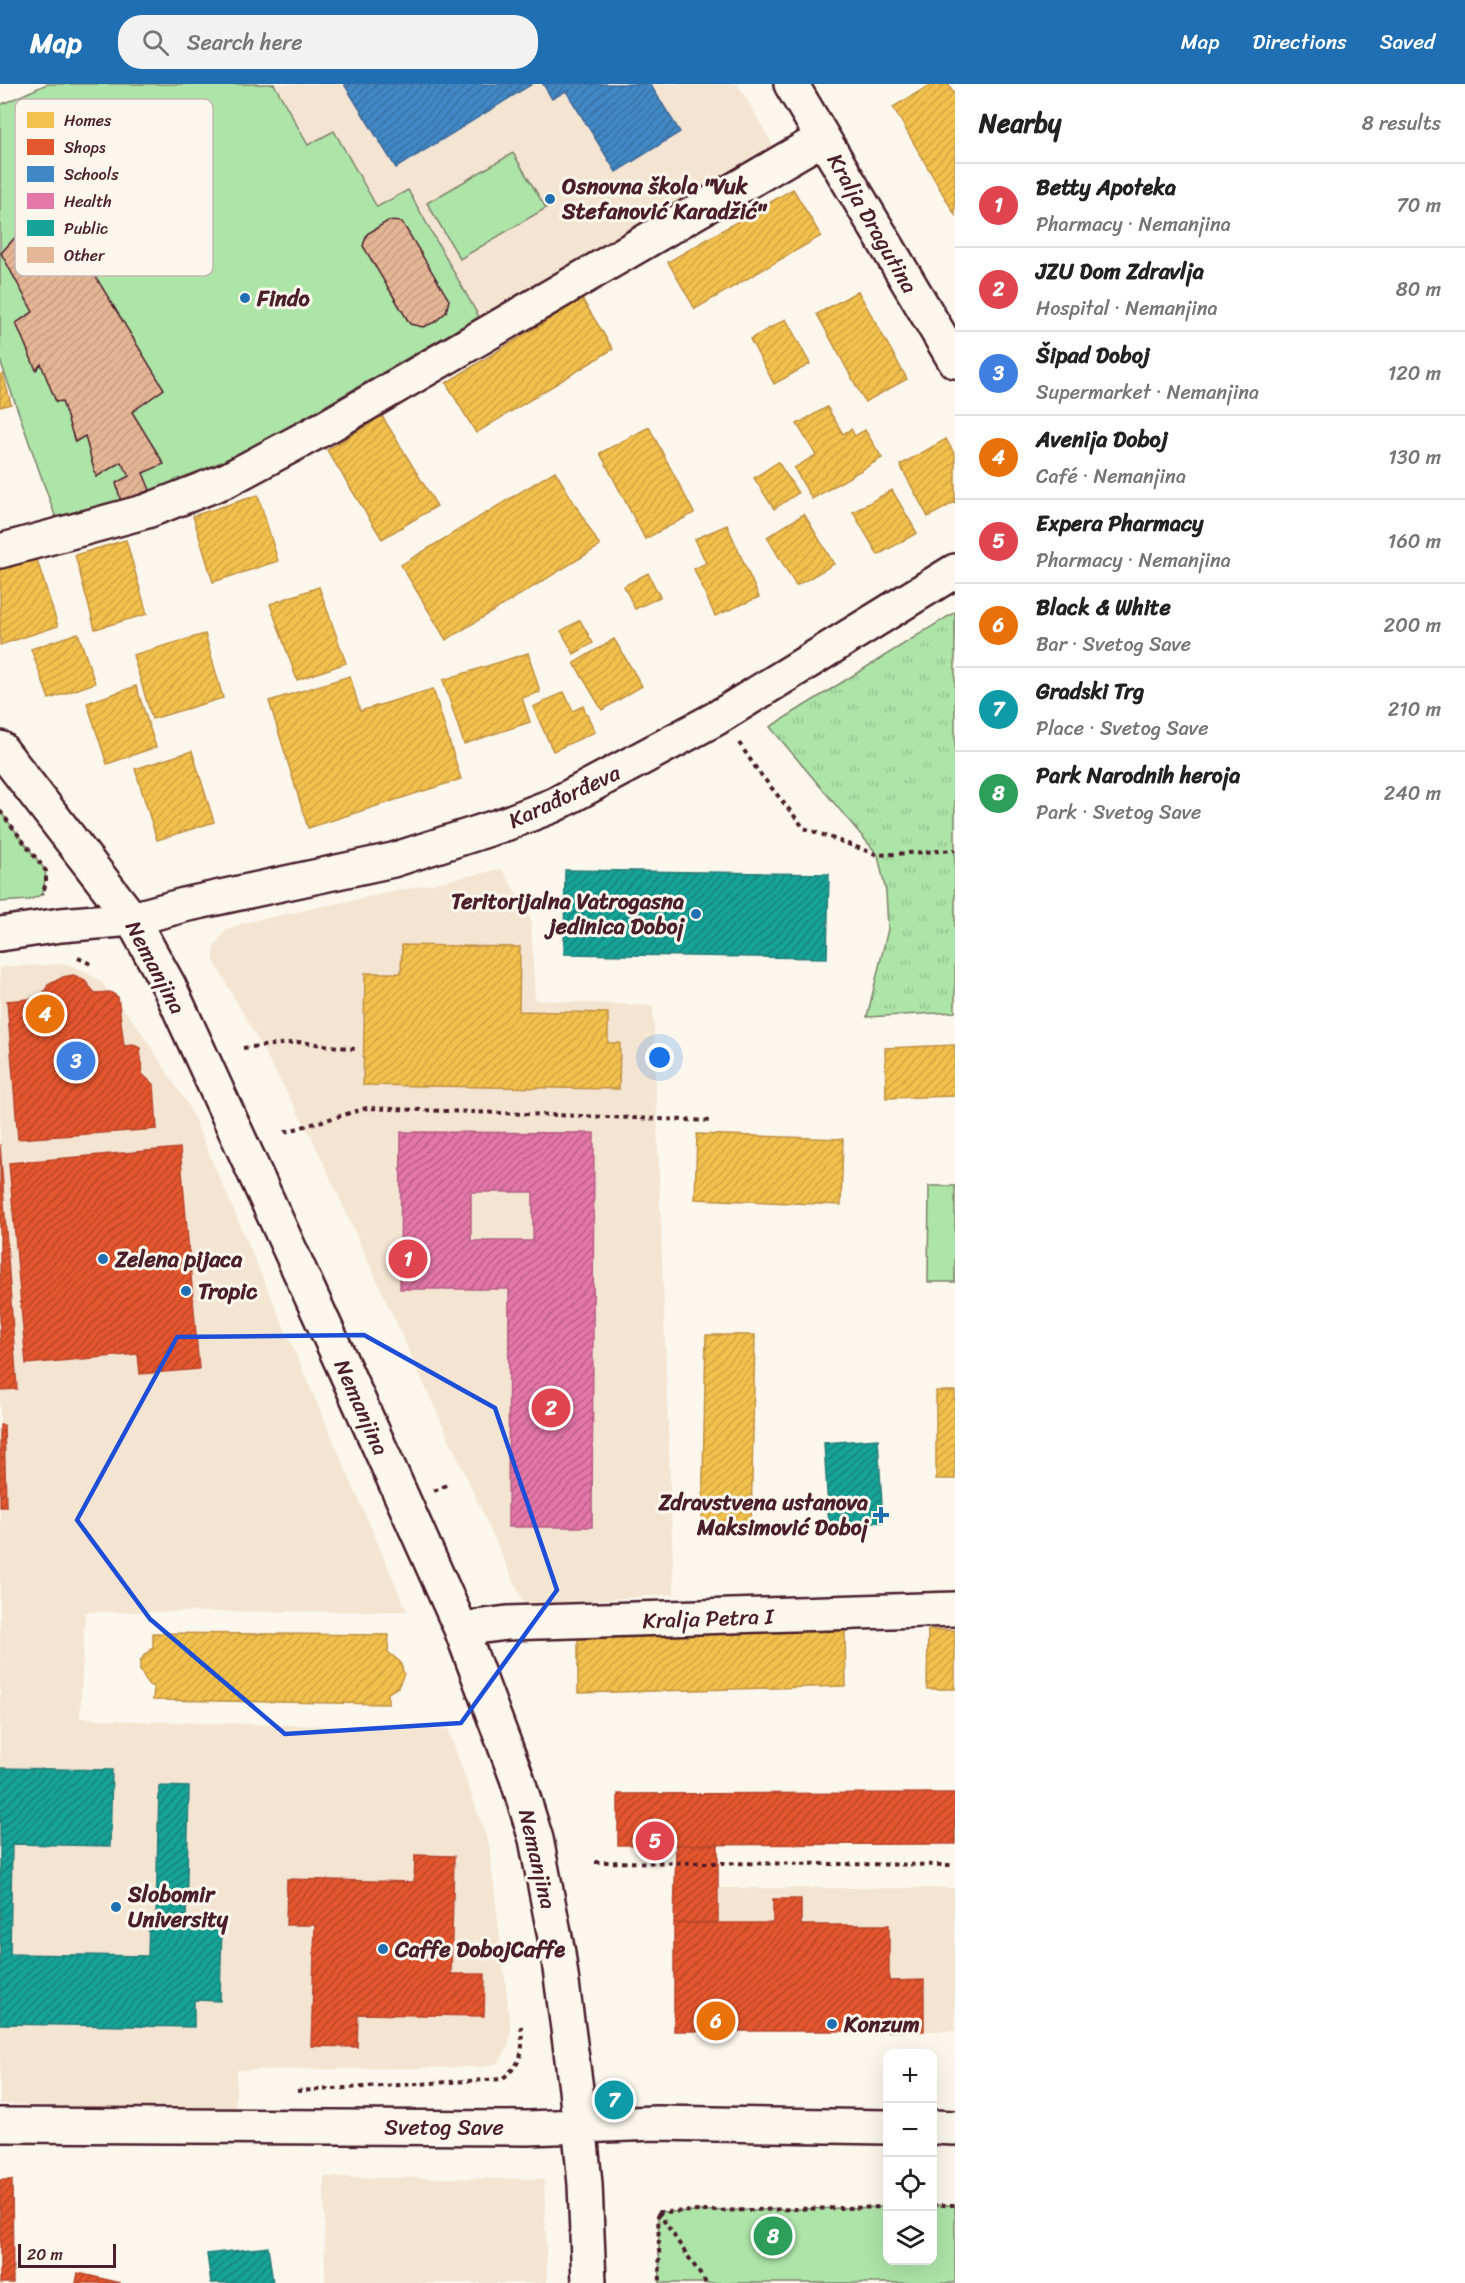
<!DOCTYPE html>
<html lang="en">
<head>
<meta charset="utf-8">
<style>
  :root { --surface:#fff; --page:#f2f2f2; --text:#222; --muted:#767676; --line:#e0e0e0; --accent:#1f6fb2 }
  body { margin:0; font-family:Sriracha,sans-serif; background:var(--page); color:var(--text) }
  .controls { position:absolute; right:18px; bottom:18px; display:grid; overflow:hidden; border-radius:12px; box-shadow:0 6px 24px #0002 }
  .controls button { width:54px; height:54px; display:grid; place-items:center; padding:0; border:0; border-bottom:2px solid var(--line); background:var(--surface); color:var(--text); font:30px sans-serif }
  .scale { position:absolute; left:18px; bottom:15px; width:98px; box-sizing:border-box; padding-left:6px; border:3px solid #4a1f2b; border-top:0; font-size:16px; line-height:21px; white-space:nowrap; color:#4a1f2b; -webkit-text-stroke:4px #fbf7ec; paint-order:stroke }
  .you { position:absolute; left:660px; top:974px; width:21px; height:21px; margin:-15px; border:4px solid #fff; border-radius:50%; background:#1a73e8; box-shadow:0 0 0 9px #1a73e833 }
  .badge { display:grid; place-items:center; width:39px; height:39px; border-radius:50%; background:var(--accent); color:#fff; font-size:20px; font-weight:700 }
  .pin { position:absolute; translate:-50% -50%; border:3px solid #fff; box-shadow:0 2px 6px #0006 }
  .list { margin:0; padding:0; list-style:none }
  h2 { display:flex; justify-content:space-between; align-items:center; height:78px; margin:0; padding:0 24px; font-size:26px }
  h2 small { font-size:20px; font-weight:400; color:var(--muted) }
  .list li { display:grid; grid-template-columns:39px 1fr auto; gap:18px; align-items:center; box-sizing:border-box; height:84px; padding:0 24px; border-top:2px solid var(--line) }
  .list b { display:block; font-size:22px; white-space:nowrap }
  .list p { margin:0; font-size:20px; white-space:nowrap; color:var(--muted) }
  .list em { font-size:20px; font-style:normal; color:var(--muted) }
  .icon { flex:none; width:33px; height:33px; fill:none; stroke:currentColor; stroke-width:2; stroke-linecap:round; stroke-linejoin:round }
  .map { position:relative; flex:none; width:955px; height:2199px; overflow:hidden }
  header { display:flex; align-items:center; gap:36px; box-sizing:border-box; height:84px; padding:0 30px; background:var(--accent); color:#fff }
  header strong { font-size:28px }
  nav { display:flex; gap:33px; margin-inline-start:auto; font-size:21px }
  .search { width:420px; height:54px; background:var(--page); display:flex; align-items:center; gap:15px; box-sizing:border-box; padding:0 21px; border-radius:24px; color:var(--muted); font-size:22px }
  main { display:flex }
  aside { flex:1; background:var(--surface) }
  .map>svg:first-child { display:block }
  .built { fill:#f4e4d2 }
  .grass { fill:url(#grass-tufts); stroke:#7c826a; stroke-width:1.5 }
  .park { fill:#ade4a8; stroke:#7c826a; stroke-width:1.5 }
  .homes { fill:url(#homes-hatch); stroke:#c09044; stroke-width:1.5 }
  .shops { fill:url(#shops-hatch); stroke:#b6462d; stroke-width:1.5 }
  .schools { fill:url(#schools-hatch); stroke:#426897; stroke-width:1.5 }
  .health { fill:url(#health-hatch); stroke:#b55d82; stroke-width:1.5; fill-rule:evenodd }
  .public { fill:url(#public-hatch); stroke:#267b77; stroke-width:1.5 }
  .building { fill:url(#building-hatch); stroke:#4a1f2b; stroke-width:1.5 }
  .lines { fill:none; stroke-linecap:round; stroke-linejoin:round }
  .minor-casing { stroke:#4a1f2b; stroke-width:38 }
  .path { stroke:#4a1f2b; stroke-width:4; stroke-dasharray:4.5 4.5; stroke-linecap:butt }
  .minor { stroke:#fbf7ec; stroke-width:33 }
  .marked { fill:none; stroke:#1d4ed8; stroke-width:4.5; stroke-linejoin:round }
  .poi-dot { fill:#1f6fb2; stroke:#fbf7ec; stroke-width:2 }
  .labels { text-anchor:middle; stroke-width:6; stroke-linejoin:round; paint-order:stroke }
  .poi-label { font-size:22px; font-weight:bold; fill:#4a1f2b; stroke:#fbf7ec; text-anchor:start }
  .street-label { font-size:22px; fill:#4a1f2b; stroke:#fbf7ec }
  .key { fill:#fbf7ec; stroke:#c6b6b2; stroke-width:1.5 }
  .key-label { font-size:16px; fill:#4a1f2b }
</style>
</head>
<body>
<header>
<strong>Map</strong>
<div class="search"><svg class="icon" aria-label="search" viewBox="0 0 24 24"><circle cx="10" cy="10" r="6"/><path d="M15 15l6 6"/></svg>Search here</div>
<nav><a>Map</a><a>Directions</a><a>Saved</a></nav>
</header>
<main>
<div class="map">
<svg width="955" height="2199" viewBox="0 0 955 2199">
  <defs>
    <pattern id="grass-tufts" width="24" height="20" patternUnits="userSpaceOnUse" patternTransform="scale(1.5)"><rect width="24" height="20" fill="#ade4a8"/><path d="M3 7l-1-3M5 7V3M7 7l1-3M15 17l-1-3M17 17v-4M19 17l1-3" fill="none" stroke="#96c391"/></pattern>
    <pattern id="homes-hatch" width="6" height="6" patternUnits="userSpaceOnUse" patternTransform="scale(1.5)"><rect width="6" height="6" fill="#f2c14e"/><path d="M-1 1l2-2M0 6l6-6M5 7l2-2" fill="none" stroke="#d1a544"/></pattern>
    <pattern id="shops-hatch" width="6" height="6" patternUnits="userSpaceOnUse" patternTransform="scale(1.5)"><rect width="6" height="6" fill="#e4572e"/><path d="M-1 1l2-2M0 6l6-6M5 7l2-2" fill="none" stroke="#bb4727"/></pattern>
    <pattern id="schools-hatch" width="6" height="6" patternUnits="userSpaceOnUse" patternTransform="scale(1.5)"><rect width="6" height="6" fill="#3f88c5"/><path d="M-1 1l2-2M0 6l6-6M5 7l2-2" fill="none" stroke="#376fa0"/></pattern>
    <pattern id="health-hatch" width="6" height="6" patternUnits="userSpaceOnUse" patternTransform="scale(1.5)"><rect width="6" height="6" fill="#e377a8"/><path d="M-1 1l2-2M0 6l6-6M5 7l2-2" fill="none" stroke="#ba6189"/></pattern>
    <pattern id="public-hatch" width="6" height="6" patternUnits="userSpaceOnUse" patternTransform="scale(1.5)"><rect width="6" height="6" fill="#17a398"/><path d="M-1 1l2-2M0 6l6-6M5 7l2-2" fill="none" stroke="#17847c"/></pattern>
    <pattern id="building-hatch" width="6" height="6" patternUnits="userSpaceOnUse" patternTransform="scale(1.5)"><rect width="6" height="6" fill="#e5b696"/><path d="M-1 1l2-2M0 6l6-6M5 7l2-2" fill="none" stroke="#c69c81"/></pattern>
  </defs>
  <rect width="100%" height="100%" fill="#fbf7ec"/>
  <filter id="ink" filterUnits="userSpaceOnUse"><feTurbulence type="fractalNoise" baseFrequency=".0167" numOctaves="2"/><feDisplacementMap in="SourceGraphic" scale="12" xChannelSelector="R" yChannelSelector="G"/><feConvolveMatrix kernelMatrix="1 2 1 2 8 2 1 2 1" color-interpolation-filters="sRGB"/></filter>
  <g filter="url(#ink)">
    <path class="built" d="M274 0H738L775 65 479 233 408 106 378 123 334 47 308 61Z
      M502 785 531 835 535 916 653 922 674 1510 525 1522 313 1056 214 877V863L226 846 244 839Z
      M67 880 84 887 101 898 138 943 188 1021 407 1527 85 1528 80 1634 130 1637 448 1645 489 1761 511 1947 508 1964 498 1979 481 1983 237 1986 235 2028 0 2020V883Z
      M674 1804H955V1947H674Z
      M324 2093 544 2095 547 2199H325Z"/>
    <path class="grass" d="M955 528V928L867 933 888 845 886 808 878 771 770 643Z"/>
    <path class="park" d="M47 0H274L308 61 334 47 377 123 408 106 479 233 264 357 184 396 57 437 0 276V21Z
      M513 69 546 124 460 175 427 119Z
      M0 727 46 787 43 810 29 816 0 818Z
      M929 1102H955V1198H928Z
      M933 2121H955V2199H660L658 2128 887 2123 888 2176H932Z"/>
    <path class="homes" d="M932 0H948L955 12V131L893 23Z
      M793 105 821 152 695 225 668 178Z
      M858 207 907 295 865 318 817 230Z
      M582 215 613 265 476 349 446 299Z
      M786 235 810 280 774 300 750 255Z
      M3 290 11 320 0 323V291Z
      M827 323 843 350 851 345 855 352 865 346 882 374 812 415 794 384 816 371 797 340Z
      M382 332 437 422 382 455 327 366Z
      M649 343 694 429 645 455 600 369Z
      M946 355 955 371V418L928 433 900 381Z
      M778 378 798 409 774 425 754 394Z
      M555 387 600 462 446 556 401 481Z
      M892 406 917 449 878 471 853 428Z
      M258 411 278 477 213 498 193 432Z
      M804 430 834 480 796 502 767 453Z
      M727 441 759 513 715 532 694 485 706 479 695 455Z
      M126 456 147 530 95 545 75 471Z
      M36 473 58 542 0 561V485Z
      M648 489 660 513 635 525 624 502Z
      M319 503 346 579 297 596 270 520Z
      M580 536 593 559 574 570 561 547Z
      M78 549 95 599 49 615 31 565Z
      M205 550 223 614 152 635 133 571Z
      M614 555 642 602 602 626 574 579Z
      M528 569 540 608 522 614 530 638 464 660 443 596Z
      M350 592 360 627 433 605 461 695 308 744 269 617Z
      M136 602 156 663 107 680 87 619Z
      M564 608 573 627 583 622 595 648 553 667 533 623Z
      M192 667 214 738 157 756 135 685Z
      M402 861 520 863 519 927 608 929V959H620L619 1005 363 1001 365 889H401Z
      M955 961V1012L886 1014 885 964Z
      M697 1050 843 1055 841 1121 695 1115Z
      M706 1251H755L751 1442H702Z
      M936 1307H955V1395H936Z
      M845 1546 846 1602 578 1609V1551Z
      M928 1546H955V1605H927Z
      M153 1549 389 1551 388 1568 400 1578 404 1590 398 1603 388 1609V1620L153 1616 154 1604 148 1600 140 1586V1578L145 1570 153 1564Z"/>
    <path class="shops" d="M73 891 83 895 95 909 110 908 118 913 124 962 134 961 140 964 142 990 154 1001 157 1045 18 1055 7 917 41 914 48 901 63 893Z
      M0 1060 17 1305 0 1306Z
      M180 1064 199 1285 140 1290 138 1270 26 1280 9 1079Z
      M0 1341H4L6 1423H0Z
      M955 1709V1760L618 1761V1710Z
      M718 1760V1838L674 1839 676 1761Z
      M415 1771 454 1772 451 1890H485L484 1932 358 1930 357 1963 311 1962 315 1841H286L287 1795 414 1798Z
      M773 1815H801V1841H889V1897L924 1896V1947H674V1839H773Z
      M0 2096H12L13 2199H0Z
      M78 2189 121 2199H76Z"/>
    <path class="schools" d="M344 0H532L396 84Z
      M543 0H650L680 48 616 88 566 7 552 15Z"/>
    <path class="health" d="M401 1048 594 1049 592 1443H508L509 1205H400ZM471 1108H533V1157H471Z"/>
    <path class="public" d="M565 786 829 790 827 874 564 870Z
      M878 1355 883 1438 829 1441 824 1359Z
      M0 1684 112 1686 110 1762 12 1760 10 1870 148 1872 149 1835H156L159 1702 189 1703 186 1835 222 1836 220 1917 194 1916V1943L0 1940Z
      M268 2163 273 2199H211L207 2170Z"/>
    <path class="building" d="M49 116 164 305 132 328 164 380 143 389 150 406 121 418 116 399 129 392 121 378 96 393 85 352 75 358 62 317 56 318 41 280 36 286 16 239 33 228 1 169Z
      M388 137 402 138 449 216 446 228 435 238 423 243 410 240 363 162 367 150Z"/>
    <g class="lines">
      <g class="minor-casing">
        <path id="minor" d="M791 0 955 277
          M0 467 147 427 227 396 328 342 823 54
          M0 664 132 835 169 902 345 1286 461 1545 517 1694 536 1755 558 1869 576 2005 585 2100 589 2199
          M0 850 61 841 132 835 184 821 393 776 505 740 554 721 715 635 955 487
          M461 1545 507 1539 955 1525
          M0 2041 528 2044 656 2039 888 2043
          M932 2043 955 2044"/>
      </g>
      <path class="path" d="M739 659 758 687 804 744 878 771 955 766
        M0 727 46 787V799L42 811
        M78 874 93 881
        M243 964 300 958 355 965
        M285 1048 367 1024 713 1037
        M434 1407 449 1400
        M595 1778 955 1781
        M297 2007 502 1995C524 1977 523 1969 521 1942
        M932 2121H955
        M658 2128 888 2123
        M658 2128 706 2199
        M658 2129 660 2199"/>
      <use href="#minor" class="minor"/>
    </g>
  </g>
  <path class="marked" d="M364 1251 495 1324 557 1506 461 1639 285 1650 150 1535 77 1436 177 1253Z"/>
  <g class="poi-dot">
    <circle cx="550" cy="115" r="6"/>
    <circle cx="245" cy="214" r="6"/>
    <circle cx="696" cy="830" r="6"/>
    <circle cx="103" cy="1175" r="6"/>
    <circle cx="186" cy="1207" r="6"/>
    <path d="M878 1422h6v6h6v6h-6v6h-6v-6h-6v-6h6z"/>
    <circle cx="116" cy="1823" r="6"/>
    <circle cx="383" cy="1865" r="6"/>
    <circle cx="832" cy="1940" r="6"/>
  </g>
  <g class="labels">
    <g class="poi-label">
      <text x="562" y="110">Osnovna škola "Vuk<tspan x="562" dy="25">Stefanović Karadžić"</tspan></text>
      <text x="257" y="222">Findo</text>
      <text x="684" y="825" text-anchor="end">Teritorijalna Vatrogasna<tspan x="684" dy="25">jedinica Doboj</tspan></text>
      <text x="115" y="1183">Zelena pijaca</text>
      <text x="198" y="1215">Tropic</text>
      <text x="868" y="1426" text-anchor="end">Zdravstvena ustanova<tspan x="868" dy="25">Maksimović Doboj</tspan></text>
      <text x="128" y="1818">Slobomir<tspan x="128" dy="25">University</tspan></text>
      <text x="395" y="1873">Caffe DobojCaffe</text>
      <text x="844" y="1948">Konzum</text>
    </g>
    <g class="street-label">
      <text transform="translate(873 139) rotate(60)" y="8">Kralja Dragutina</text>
      <text transform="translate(564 712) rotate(-25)" y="8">Karađorđeva</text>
      <text transform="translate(156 883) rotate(62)" y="8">Nemanjina</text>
      <text transform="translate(362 1323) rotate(66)" y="8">Nemanjina</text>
      <text transform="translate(708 1534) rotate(-2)" y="8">Kralja Petra I</text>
      <text transform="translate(538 1775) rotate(77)" y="8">Nemanjina</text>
      <text x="444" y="2051">Svetog Save</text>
    </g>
  </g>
  <rect x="15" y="15" width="198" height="177" rx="9" class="key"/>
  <rect x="27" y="28" width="27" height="16" fill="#f2c14e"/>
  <rect x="27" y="55" width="27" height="16" fill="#e4572e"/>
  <rect x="27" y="82" width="27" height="16" fill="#3f88c5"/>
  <rect x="27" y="109" width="27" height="16" fill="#e377a8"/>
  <rect x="27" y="136" width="27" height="16" fill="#17a398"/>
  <rect x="27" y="163" width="27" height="16" fill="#e5b696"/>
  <g class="key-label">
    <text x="64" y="42">Homes</text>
    <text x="64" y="69">Shops</text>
    <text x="64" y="96">Schools</text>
    <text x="64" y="123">Health</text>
    <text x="64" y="150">Public</text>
    <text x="64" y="177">Other</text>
  </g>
</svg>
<div class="controls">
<button>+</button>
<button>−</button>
<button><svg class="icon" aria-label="locate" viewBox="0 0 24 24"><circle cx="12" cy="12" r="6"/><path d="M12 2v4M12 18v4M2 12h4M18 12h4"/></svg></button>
<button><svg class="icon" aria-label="layers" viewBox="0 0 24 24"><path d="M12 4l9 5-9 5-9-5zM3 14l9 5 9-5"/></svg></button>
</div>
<div class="scale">20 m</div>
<div class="you"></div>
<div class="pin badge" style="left:408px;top:1175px;background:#e0444e">1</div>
<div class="pin badge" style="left:551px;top:1324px;background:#e0444e">2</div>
<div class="pin badge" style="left:76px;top:977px;background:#3f7fe0">3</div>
<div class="pin badge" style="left:45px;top:930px;background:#e8710a">4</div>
<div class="pin badge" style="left:655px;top:1757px;background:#e0444e">5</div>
<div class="pin badge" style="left:716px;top:1937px;background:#e8710a">6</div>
<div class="pin badge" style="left:614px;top:2016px;background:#0f9aa8">7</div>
<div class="pin badge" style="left:773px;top:2152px;background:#2e9e5b">8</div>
</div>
<aside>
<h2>Nearby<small>8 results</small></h2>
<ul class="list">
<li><span class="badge" style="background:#e0444e">1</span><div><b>Betty Apoteka</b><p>Pharmacy · Nemanjina</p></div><em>70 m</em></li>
<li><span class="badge" style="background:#e0444e">2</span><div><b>JZU Dom Zdravlja</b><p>Hospital · Nemanjina</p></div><em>80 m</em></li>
<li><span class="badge" style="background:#3f7fe0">3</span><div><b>Šipad Doboj</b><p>Supermarket · Nemanjina</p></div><em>120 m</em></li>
<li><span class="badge" style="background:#e8710a">4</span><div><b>Avenija Doboj</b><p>Café · Nemanjina</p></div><em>130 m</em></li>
<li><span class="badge" style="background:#e0444e">5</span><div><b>Expera Pharmacy</b><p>Pharmacy · Nemanjina</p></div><em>160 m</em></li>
<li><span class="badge" style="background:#e8710a">6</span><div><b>Black &amp; White</b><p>Bar · Svetog Save</p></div><em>200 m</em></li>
<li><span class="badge" style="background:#0f9aa8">7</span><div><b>Gradski Trg</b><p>Place · Svetog Save</p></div><em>210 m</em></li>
<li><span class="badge" style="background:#2e9e5b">8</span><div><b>Park Narodnih heroja</b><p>Park · Svetog Save</p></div><em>240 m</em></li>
</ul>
</aside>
</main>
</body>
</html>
